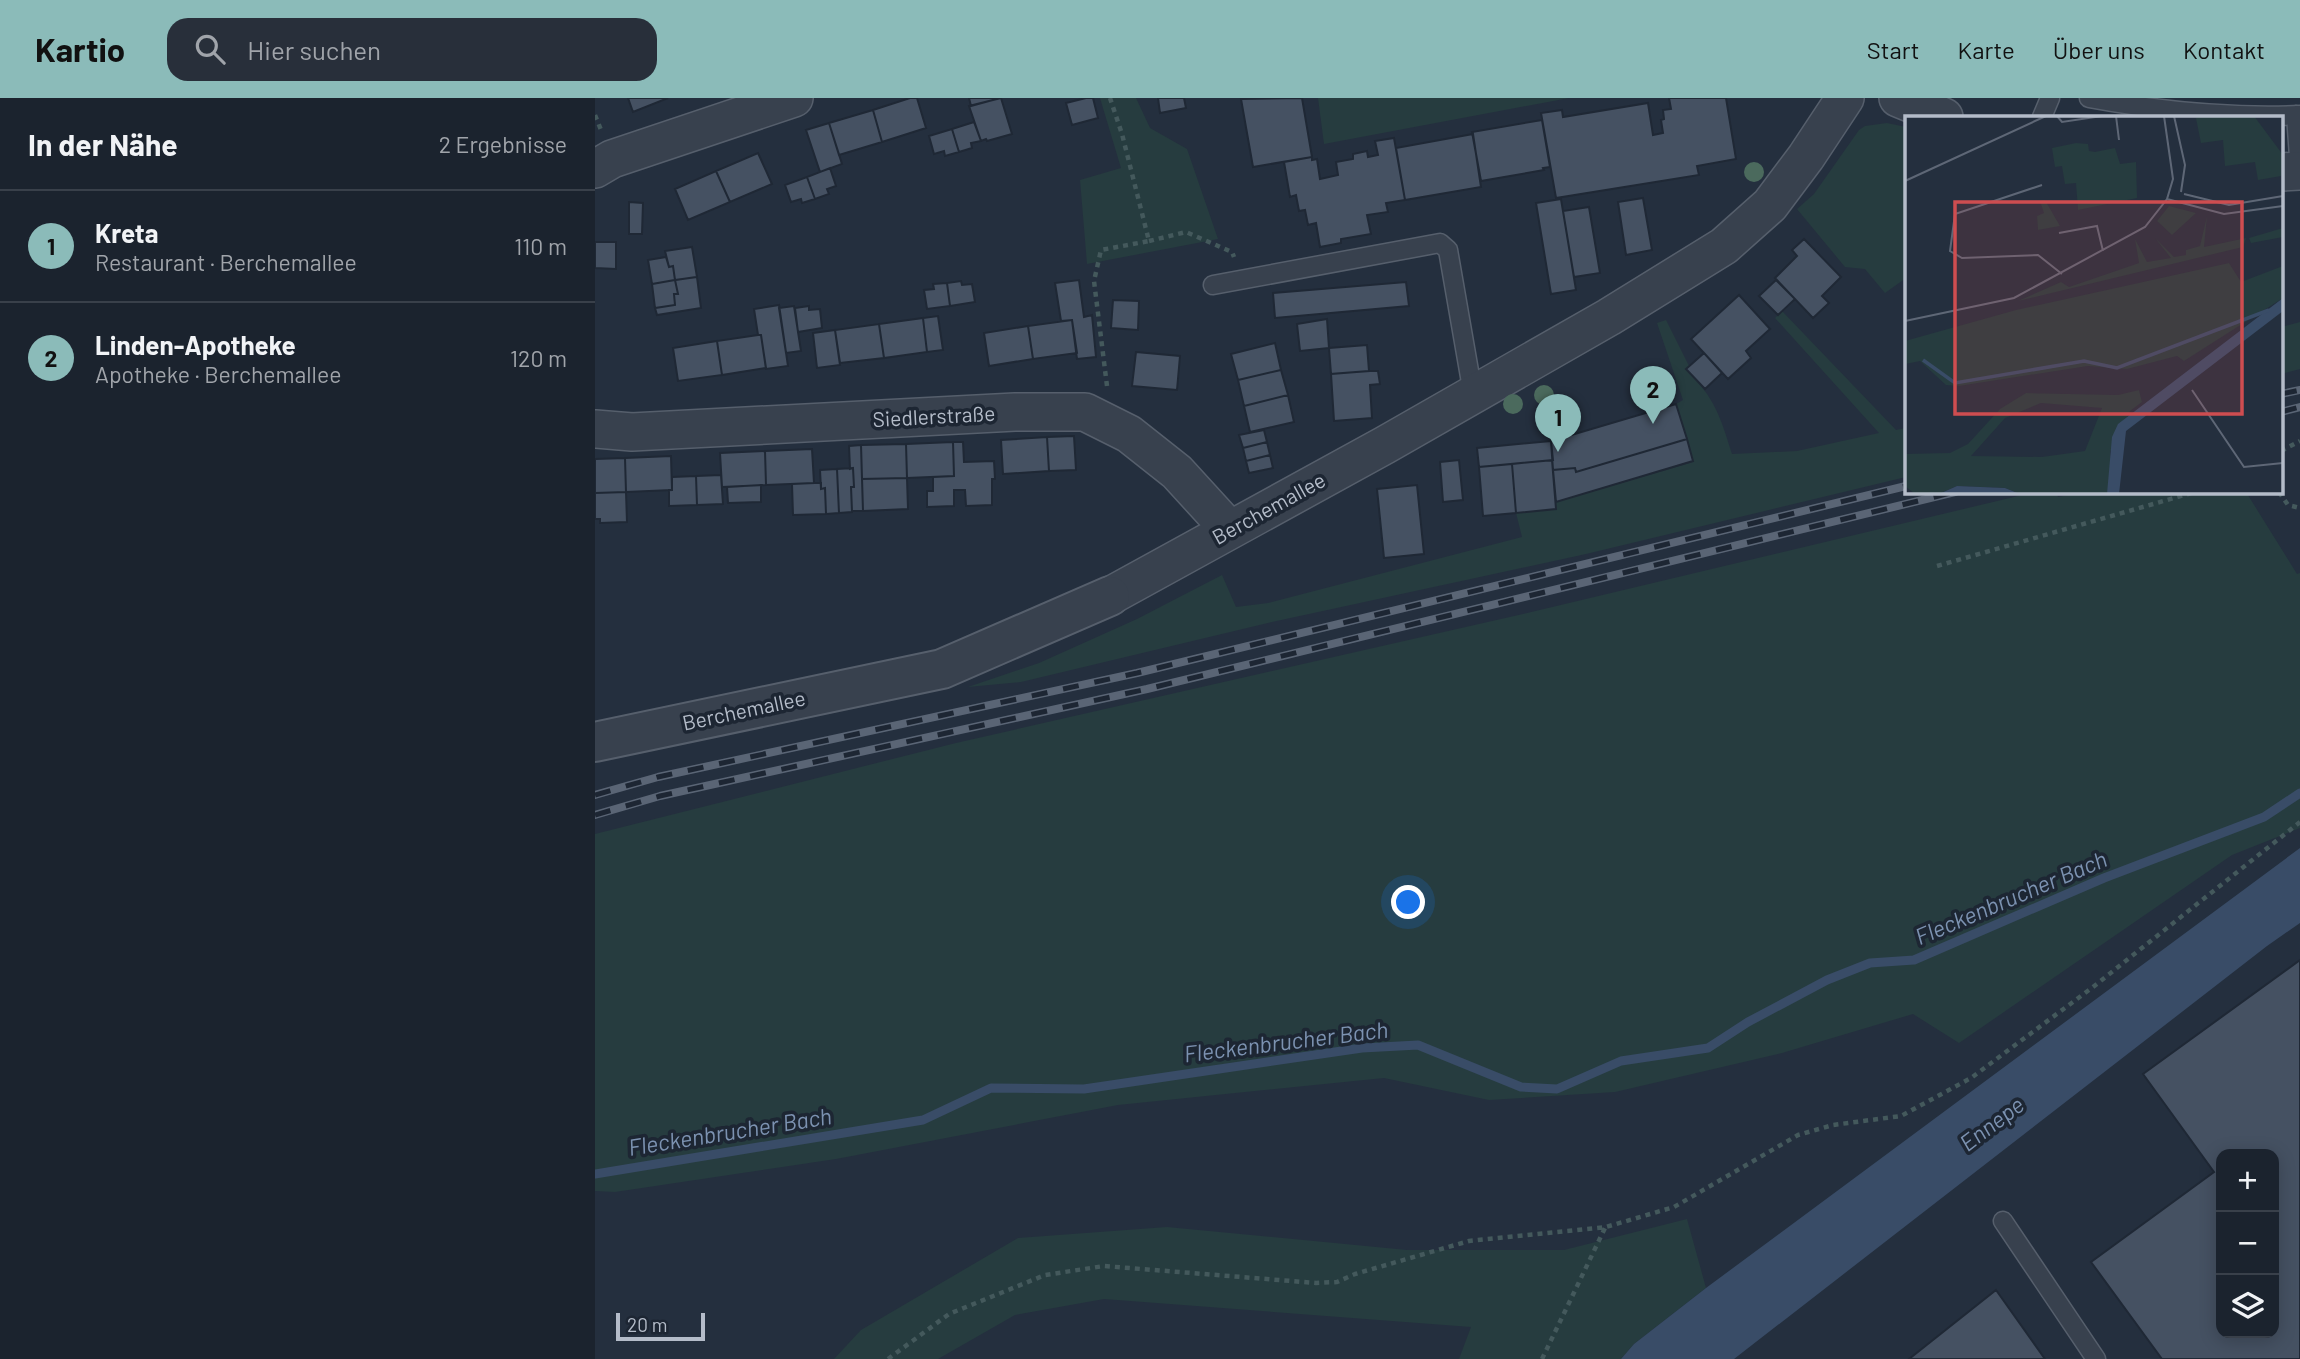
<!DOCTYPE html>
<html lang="de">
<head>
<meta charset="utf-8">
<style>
  :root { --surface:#1b232e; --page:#282f3a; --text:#f1f3f6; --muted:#a0a4aa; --line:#39404a; --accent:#8bbbb9 }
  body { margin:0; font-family:Barlow,sans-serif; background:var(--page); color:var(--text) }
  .controls { position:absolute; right:21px; bottom:21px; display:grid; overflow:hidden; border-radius:14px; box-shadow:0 4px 18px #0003 }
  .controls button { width:63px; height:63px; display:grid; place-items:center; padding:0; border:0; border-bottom:2px solid var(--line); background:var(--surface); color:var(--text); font:35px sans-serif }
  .scale { position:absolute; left:21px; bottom:18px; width:89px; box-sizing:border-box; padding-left:7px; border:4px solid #b4bcc9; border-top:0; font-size:19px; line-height:24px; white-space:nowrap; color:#b4bcc9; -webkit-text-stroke:5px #1d2633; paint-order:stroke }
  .you { position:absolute; left:814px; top:805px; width:24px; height:24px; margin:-18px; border:5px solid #fff; border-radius:50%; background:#1a73e8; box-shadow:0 0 0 10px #1a73e833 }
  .badge { display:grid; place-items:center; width:46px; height:46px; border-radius:50%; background:var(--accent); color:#111; font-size:23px; font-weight:700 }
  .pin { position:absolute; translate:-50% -58px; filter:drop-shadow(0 2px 4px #0008) }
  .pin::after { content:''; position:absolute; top:37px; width:24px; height:21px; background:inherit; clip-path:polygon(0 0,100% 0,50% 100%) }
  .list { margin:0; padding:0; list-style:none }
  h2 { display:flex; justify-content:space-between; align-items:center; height:91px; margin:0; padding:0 28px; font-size:30px }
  h2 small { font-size:23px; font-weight:400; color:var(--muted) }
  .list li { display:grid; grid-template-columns:46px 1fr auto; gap:21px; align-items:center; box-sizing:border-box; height:112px; padding:0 28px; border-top:2px solid var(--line) }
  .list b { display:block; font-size:26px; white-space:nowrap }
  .list p { margin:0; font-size:23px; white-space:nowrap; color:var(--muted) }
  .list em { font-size:23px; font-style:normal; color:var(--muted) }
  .icon { flex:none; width:38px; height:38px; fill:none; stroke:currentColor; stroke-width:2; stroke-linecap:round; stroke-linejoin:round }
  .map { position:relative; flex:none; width:1705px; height:1261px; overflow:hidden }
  header { display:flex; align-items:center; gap:42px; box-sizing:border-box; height:98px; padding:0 35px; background:var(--accent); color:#111 }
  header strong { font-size:33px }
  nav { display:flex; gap:38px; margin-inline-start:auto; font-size:24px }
  .search { width:490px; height:63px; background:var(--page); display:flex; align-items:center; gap:18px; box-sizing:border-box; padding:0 24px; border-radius:21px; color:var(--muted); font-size:26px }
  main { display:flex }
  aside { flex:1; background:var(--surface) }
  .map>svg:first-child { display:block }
  .green { fill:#263c3f }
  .water { fill:#394c67 }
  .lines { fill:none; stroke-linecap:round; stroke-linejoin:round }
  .stream { stroke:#394c67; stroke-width:9 }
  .building { fill:#455162; stroke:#1f2835; stroke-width:2; fill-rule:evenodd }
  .service-casing { stroke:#565f6c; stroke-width:21 }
  .minor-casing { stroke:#565f6c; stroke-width:40 }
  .tertiary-casing { stroke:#565f6c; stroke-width:42 }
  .path { stroke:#44595c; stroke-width:4.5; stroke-dasharray:5 5; stroke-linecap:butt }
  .service { stroke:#38414e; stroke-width:18 }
  .minor { stroke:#38414e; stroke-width:37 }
  .tertiary { stroke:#38414e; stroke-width:38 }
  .rail-casing { stroke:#5a6575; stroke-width:8 }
  .rail { stroke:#1d2633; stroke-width:5; stroke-dasharray:16; stroke-linecap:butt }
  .tree { fill:#4b6a5d }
  .labels { text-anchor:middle; stroke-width:7; stroke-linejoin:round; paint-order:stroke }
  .street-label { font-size:21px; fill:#b4bcc9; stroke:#1d2633 }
  .water-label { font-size:23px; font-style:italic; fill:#7c92b1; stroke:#1d2633 }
  .inset-river { fill:none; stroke:#394c67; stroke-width:3.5 }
  .inset-road { fill:none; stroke:#5e6776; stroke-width:2 }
  .view { fill:#ce4d50; fill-opacity:0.15; stroke:#ce4d50; stroke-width:3.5 }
  .inset-edge { fill:none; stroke:#b4bcc9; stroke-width:3.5 }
</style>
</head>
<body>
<header>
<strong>Kartio</strong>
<div class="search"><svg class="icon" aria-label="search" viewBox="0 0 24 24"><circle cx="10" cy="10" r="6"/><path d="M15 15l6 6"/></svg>Hier suchen</div>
<nav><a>Start</a><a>Karte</a><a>Über uns</a><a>Kontakt</a></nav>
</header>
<main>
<aside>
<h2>In der Nähe<small>2 Ergebnisse</small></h2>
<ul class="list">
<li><span class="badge">1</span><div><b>Kreta</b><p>Restaurant · Berchemallee</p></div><em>110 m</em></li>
<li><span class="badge">2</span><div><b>Linden-Apotheke</b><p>Apotheke · Berchemallee</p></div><em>120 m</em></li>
</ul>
</aside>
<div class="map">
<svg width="1705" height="1261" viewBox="0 0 1705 1261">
  <rect width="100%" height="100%" fill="#242f3e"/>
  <path class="green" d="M505 0H541L555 30 592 51 623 141 492 166 485 82 526 70Z
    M723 0H974L729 46Z
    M1292 25 1311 29V180L1290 195 1270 171 1250 169 1202 111 1219 96 1264 32 1270 28Z
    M1187 213 1301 332 1311 330V379L991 456 677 524 426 584 373 589 444 565 542 521 627 477 641 509 673 505 927 439 921 415 961 411V404L1098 364 1081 306 1088 302 1062 225 1071 222 1094 268 1092 271C1120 302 1125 317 1137 356L1202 353 1284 335 1180 220Z
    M1705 224V271L1686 276V229Z
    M1440 394H1461L1463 399 1487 394H1651L1702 476 1705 475V730L1637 757 1364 945 1318 916 1187 955 1020 994 894 1002 789 980 523 1007 241 1061 20 1094 0 1093V736L361 645 928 516Z
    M1092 1121 1111 1190 1039 1246 1026 1261H864L876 1229 509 1201 420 1217 343 1261H239L266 1232 423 1140 572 1129 812 1152H969Z"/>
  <path class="water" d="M1705 750V825L1672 848 1139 1261H1026L1039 1246 1111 1190Z"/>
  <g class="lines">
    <path class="stream" d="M0 1076 328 1022 396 990 489 991 767 950 823 947 926 989 962 991 1026 963 1113 950 1153 924 1232 882 1275 865 1319 862 1509 780 1669 719 1705 695"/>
  </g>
  <path class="building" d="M33 0H73L38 14Z
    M315 0H322L331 30 287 44 278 12Z
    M374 0H405L376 8Z
    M406 0 417 36 392 43 391 41 386 43 374 8Z
    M491 0H498L503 20 477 27 471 5Z
    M563 0H589L591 10 565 15Z
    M707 0 717 59 658 69 646 1Z
    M1074 0H1131L1141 61 1102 68 1104 77 961 100 946 15 967 12 968 19 1053 5 1058 37 1068 35 1066 22 1069 21 1068 12 1076 11Z
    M278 12 287 44 244 57 234 25Z
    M947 22 955 69 948 70 949 72 886 83 877 34Z
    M379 24 386 43 376 45 377 50 364 54 357 31Z
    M234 25 247 66 225 74 211 32Z
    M357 31 364 54 350 58 349 53 339 56 334 38Z
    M878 36 886 89 810 102 801 50Z
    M799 40 810 102 791 105 793 114 772 117 776 136 746 141V145L725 149 721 125 713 127 710 112 704 113 701 97 695 99 689 64 717 59V62L722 61 725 81 743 77 741 64 758 61V56L772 53 773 59 783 57 780 43Z
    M163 55 177 86 135 104 121 73Z
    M235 70 241 88 232 91 234 96 220 101 212 79Z
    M121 73 135 104 93 122 80 91Z
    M212 79 220 101 207 105 206 101 196 104 190 87Z
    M1048 100 1057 152 1031 157 1023 104Z
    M966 101 981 192 956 196 941 105Z
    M34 104 48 105 47 136H34Z
    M994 109 1005 175 979 179 968 113Z
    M1209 141 1246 179 1227 198 1234 205 1218 220 1180 180 1202 158 1197 152Z
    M0 144H21V171L0 170Z
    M97 149 102 179 80 182 78 168 74 169 70 153Z
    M71 159 74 169 78 168 80 182 57 186 53 162Z
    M102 179 106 210 62 217 60 210 80 207 79 196H83L80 182Z
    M80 182 83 196H79L80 207 60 210 57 186Z
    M484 182 489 219 497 217 501 259 482 261 477 222 466 223 460 185Z
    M1181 182 1200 201 1183 217 1164 198Z
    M366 183 367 187 377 186 380 204 355 208 352 185Z
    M811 184 814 208 680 220 678 195Z
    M352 185 355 208 332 211 329 192 339 191 338 186Z
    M1144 197 1175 231 1151 253 1156 260 1133 281 1096 241Z
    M518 202 544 203 543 232 516 230Z
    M184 207 193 268 171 271 166 237H163L159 211Z
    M199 208 206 253 191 255 184 210Z
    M214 208V212L225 211 227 230 203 234 200 210Z
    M343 218 348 252 332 254 328 220Z
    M328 220 332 254 289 260 284 226Z
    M732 221 734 250 705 253 702 226Z
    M477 222 482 255 438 261 433 228Z
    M284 226 289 260 245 265 240 232Z
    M433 228 438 261 394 268 389 235Z
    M240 232 245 267 222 270 218 235Z
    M163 237H166L171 270 127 277 122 243Z
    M122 243 127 277 83 283 78 250Z
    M680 245 686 272 643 282 636 256Z
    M772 247 774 273 736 276 734 250Z
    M541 254 585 258 582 292 537 288Z
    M1109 255 1127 275 1110 291 1091 271Z
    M686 272 693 297 649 308 643 282Z
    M774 273H783L785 286 775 287 777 320 739 323 736 276Z
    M693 297 699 324 655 334 649 308Z
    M1081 306 1092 341 981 374 980 370 958 372 956 343Z
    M669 332 672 344 648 350 644 337Z
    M479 338 481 372 454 373 452 339Z
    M452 339 454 373 408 376 406 342Z
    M1092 341 1098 363 961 404 958 372 980 370 981 374Z
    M956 343 958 362 884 369 882 350Z
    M358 344H368L369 364 399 363 400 381H397V407L371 408 370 392H359V408L332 409V393H338V379L359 378Z
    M358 344 359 378 312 380 311 346Z
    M672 344 675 357 651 363 648 350Z
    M311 346 312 380 267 381 266 347Z
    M266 347 268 413H257L256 389H259L258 370 255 371 254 348Z
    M217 351 219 385 171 387 170 353Z
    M170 353 171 387 127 389 125 355Z
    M675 357 678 370 654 375 651 363Z
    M76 358 77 392 31 394 30 360Z
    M30 360 31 394 0 395V361Z
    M864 362 868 402 848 404 845 364Z
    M957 362 961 411 921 415 917 366Z
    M917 366 921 415 888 418 884 369Z
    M258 370 259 389H256L257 414 244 415 242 371Z
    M242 371 244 415 231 416 230 390 226 391 225 372Z
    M126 377 128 406 102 407 101 378Z
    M101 378 102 407 74 408V392H77V379Z
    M312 380 313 411 268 413 267 381Z
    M219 385H226V391L230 390 231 416 198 417 197 386Z
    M166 387V404L133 405 132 389Z
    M822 387 829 456 789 460 782 391Z
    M31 394 32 424 5 425V421H0V395Z
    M1705 862V1261H1567L1496 1164 1619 1074 1548 976ZM1626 1056H1679V1235H1626Z
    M1401 1192 1450 1261H1314Z"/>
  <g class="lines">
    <g class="service-casing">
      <path id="service" d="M1494 0C1564 13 1633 20 1705 17
        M1701 17 1705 73
        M1447 19 1455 0
        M618 187 845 145 853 152 878 296
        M1408 1123 1501 1261"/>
    </g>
    <g class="minor-casing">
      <path id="minor" d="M1303 0 1349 19
        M0 71 17 61 199 0
        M1686 74 1705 73
        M0 331 37 334 420 314H490L534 336 582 374 635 432
        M515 498 790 347 1014 219 1129 148 1175 107 1211 59 1250 0"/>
    </g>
    <g class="tertiary-casing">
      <path id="tertiary" d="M0 644 347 571 515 498"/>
    </g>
    <path class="path" d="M0 17 6 32
      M554 143 591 134 637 154 639 159
      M512 288 499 183 506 152 554 143 527 36 515 0
      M1686 353 1705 343
      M1684 394 1693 407 1705 410
      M1342 468 1600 394
      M293 1261 354 1216 450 1177 509 1168 721 1185 742 1184 760 1176 874 1143 1011 1129 1079 1109 1203 1037 1238 1027 1306 1018 1376 980 1498 889 1705 724
      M947 1261 1010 1130"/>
    <use href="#service" class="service"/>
    <use href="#minor" class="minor"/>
    <use href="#tertiary" class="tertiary"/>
    <g class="rail-casing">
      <path id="rail" d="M1686 296 1705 292
        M1686 314 1705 309
        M0 697 63 679 542 575 1311 388
        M0 717 65 698 552 591 1360 394"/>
    </g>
    <use href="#rail" class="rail"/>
  </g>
  <g class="tree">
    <circle cx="1159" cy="74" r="10"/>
    <circle cx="949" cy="297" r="10"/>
    <circle cx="918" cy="306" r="10"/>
  </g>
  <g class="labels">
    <g class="street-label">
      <text transform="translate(339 319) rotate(-3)" y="7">Siedlerstraße</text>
      <text transform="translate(674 411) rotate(-29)" y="7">Berchemallee</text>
      <text transform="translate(149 613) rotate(-12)" y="7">Berchemallee</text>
    </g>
    <g class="water-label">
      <text transform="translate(1416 800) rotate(-23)" y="8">Fleckenbrucher Bach</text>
      <text transform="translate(691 944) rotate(-7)" y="8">Fleckenbrucher Bach</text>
      <text transform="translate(1397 1026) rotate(-37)" y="8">Ennepe</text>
      <text transform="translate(135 1034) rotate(-9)" y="8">Fleckenbrucher Bach</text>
    </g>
  </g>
  <g transform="translate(1310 18)">
    <rect width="378" height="378" fill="#242f3e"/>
    <path d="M297 0H349L378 39 376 60 353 64 350 46 320 50 318 24 296 27 291 2ZM171 27 183 28 184 35 190 36 210 32 215 48 231 46 232 82 173 94 171 67 160 68 157 50 150 51 147 32ZM140 84 155 110 133 114 132 100 139 97 135 85ZM264 90 291 97 267 119 252 105ZM302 100 299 131 341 122 338 131 113 185 156 166 164 171 234 147 230 123 242 146 266 142 250 122 269 141 281 139V134L295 130ZM378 112V121L346 127 344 122ZM324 147 336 166 378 150V182L279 245 272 240 222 253 183 250 54 270 41 269 15 245 0 248V225L111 194ZM234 274 237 286 225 295 205 336 207 356 202 378H115L100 372 52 370 34 378H10L0 370V338L45 337 63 328 95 293 121 277 213 279ZM136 287 197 292 180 335 137 341 66 340 100 302Z" fill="#263c3f" fill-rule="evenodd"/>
    <path d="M378 182V195L221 315 214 378H202L207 321 213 308ZM52 370 100 372 115 378H34Z" fill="#394c67"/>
    <path class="inset-river" d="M18 244 50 267 179 245 212 252 364 194"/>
    <path class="inset-road" d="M152 0 157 6 197 0M211 0 214 24M269 0 280 49 276 76M0 65 141 0M137 69 50 98 45 135 57 142 133 139 157 158M279 78 324 89 378 80M262 83 319 98 378 90M154 117 192 110 198 135M0 205 109 182 240 111 262 83 268 63 259 0M287 274 339 351 378 347"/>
    <path class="view" d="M50 86H337V298H50Z"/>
    <rect width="378" height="378" class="inset-edge"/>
  </g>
</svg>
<div class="controls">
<button>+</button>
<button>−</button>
<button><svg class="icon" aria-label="layers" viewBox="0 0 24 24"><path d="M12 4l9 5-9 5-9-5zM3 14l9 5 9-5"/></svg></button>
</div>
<div class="scale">20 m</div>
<div class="you"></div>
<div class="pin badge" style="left:963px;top:354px">1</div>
<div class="pin badge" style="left:1058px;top:326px">2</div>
</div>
</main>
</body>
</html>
